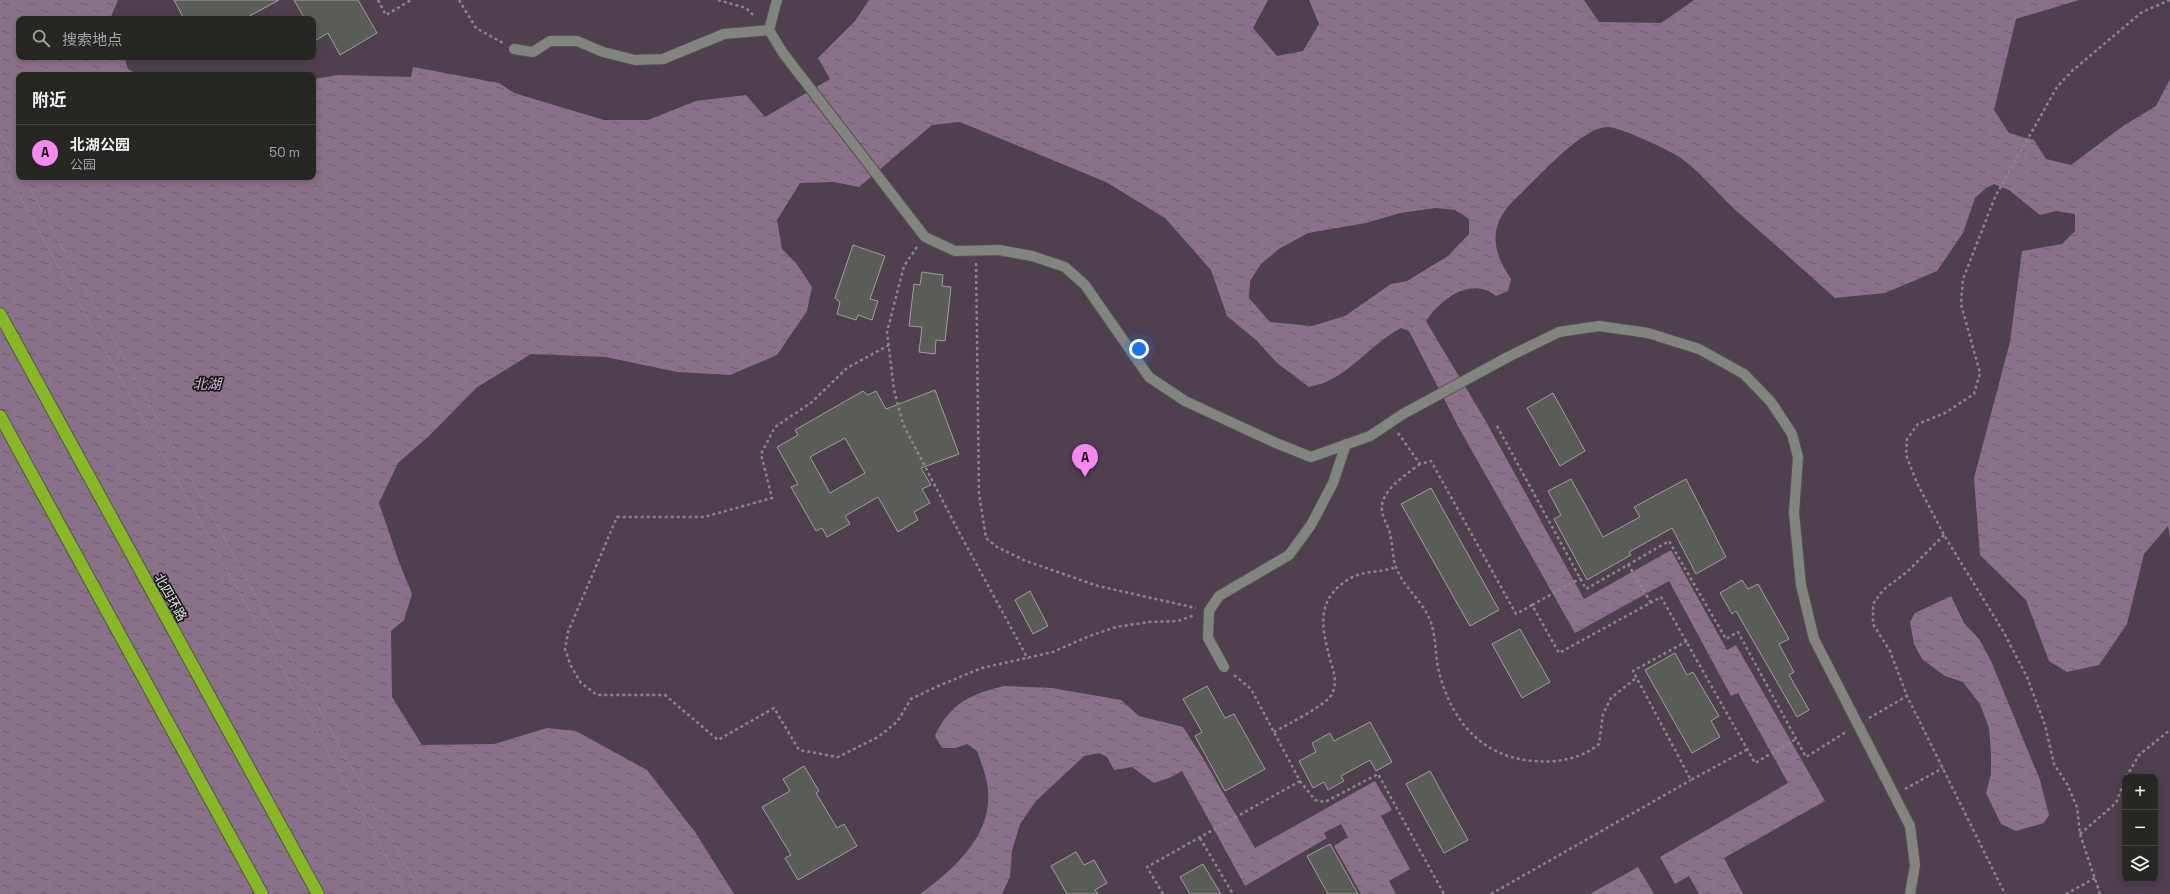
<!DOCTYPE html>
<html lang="zh">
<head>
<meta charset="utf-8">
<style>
  :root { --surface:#262723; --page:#323330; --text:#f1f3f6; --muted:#a4a5a6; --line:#424441; --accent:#f489f0 }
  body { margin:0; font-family:"Space Grotesk","Noto Sans SC",sans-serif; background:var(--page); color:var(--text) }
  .controls { position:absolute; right:12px; bottom:12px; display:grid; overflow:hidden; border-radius:8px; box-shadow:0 2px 6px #0003 }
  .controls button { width:36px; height:36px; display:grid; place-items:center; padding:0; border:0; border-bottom:1px solid var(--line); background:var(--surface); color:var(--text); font:20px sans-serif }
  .you { position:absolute; left:1139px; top:349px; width:14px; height:14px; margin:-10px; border:3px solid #fff; border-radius:50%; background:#1a73e8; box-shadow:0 0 0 6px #1a73e833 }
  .badge { display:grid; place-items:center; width:26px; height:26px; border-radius:50%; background:var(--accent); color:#111; font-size:13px; font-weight:700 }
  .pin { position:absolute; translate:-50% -33px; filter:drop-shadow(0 1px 2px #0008) }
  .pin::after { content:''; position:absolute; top:21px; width:14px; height:12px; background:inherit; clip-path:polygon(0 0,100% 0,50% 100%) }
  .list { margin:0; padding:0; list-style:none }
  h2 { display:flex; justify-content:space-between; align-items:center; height:52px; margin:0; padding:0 16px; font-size:17px }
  h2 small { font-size:13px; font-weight:400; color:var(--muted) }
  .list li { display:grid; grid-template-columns:26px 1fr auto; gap:12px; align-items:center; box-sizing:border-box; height:56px; padding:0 16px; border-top:1px solid var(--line) }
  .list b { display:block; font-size:15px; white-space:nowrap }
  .list p { margin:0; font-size:13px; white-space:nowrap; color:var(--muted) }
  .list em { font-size:13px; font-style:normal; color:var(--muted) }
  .icon { flex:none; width:22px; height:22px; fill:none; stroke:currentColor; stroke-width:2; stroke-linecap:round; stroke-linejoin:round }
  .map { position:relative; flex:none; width:2170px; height:894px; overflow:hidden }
  .search { position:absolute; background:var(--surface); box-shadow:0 2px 6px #0003; left:16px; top:16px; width:300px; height:44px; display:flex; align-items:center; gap:10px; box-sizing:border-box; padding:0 14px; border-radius:8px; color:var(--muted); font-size:15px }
  .panel { position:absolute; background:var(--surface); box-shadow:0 2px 6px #0003; left:16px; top:72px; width:300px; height:108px; border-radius:8px }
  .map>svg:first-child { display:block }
  .park { fill:#503f4f; fill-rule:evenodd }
  .water { fill:url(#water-ripples); fill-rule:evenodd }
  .building { fill:#5a5c57; stroke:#9da09a; fill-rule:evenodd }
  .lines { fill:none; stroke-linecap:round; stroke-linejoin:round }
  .minor-casing { stroke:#51534f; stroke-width:12 }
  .highway-casing { stroke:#51534f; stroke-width:14 }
  .path { stroke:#878985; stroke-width:2.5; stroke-dasharray:3 3; stroke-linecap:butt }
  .minor { stroke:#82857f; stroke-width:10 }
  .highway { stroke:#87b727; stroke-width:12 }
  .tram { stroke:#858782; stroke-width:1 }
  .labels { text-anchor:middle; stroke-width:3.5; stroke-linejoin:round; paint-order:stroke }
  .street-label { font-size:13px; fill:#e0e2df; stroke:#1a1b19 }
  .water-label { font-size:14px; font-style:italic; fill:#dfb0dc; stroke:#1a1b19 }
</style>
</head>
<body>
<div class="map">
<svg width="2170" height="894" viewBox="0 0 2170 894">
  <defs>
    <pattern id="water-ripples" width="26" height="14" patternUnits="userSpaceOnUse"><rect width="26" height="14" fill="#8b7089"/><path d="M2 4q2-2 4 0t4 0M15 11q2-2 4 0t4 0" fill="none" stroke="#6e5e6d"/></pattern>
  </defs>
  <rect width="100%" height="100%" fill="#32342f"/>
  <path class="park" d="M0 0H2170V894H0ZM19 19H313V57H19ZM19 75H313V177H19ZM2125 777H2155V879H2125Z"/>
  <path class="water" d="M0 0H118L110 19H19V57H124L128 69 138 75H19V177H313V79L339 75 411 77 413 67 499 83 514 93 604 120H648L696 101 746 95 765 117 830 79 818 58 855 21 869 0H1268L1253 28 1277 56 1303 51 1319 24 1309 0H1584L1599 22 1661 23 1694 0H2079L2016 19 1994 110 2009 133 2034 140 2046 159 2071 165 2123 126 2156 106 2170 79V538L2168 526 2144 554 2127 624 2099 665 2067 672 2049 661 2026 600 1980 555 1974 478 2010 342 2022 251 2062 244 2075 231V214L2056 211 2040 215 2009 190 1994 184 1986 188 1975 198 1963 233 1937 271 1885 293 1835 298C1801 267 1766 237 1731 206 1715 190 1699 171 1681 158 1672 151 1616 125 1606 127 1579 130 1538 178 1517 197 1489 223 1490 249 1511 279L1508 291 1496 296C1471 276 1441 299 1426 321L1485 420 1584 599 1671 550 1727 650 1736 645 1825 801 1724 858 1743 894H1699L1689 876 1675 884 1660 857 1788 783 1738 693 1731 696 1669 581 1575 633 1459 428 1409 331 1401 328C1368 345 1348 380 1309 387L1277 363 1257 341 1227 316 1211 270 1165 218 1106 182 960 122 932 125 859 187 834 182 800 183 777 220 782 249 796 263 812 287 807 311 777 355 730 375 677 372 606 357 531 354 476 388 429 436 398 463 379 503 399 562 412 594 404 620 391 631 392 697 422 745 494 744 547 728 576 731 647 770 695 832 734 894H0ZM1436 208 1455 210 1469 219V234L1448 256 1407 281 1391 284 1345 316 1312 326 1270 322 1249 298 1250 281 1261 264 1279 249 1308 233 1366 223 1400 213Z
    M1951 596 1964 623 1979 639 1991 661 2040 780 2049 815 2044 823 2016 831 2001 824 1986 793 1991 774V753L1989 728 1980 704 1963 682 1945 676 1922 659 1914 644 1910 622 1915 613Z
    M1004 686 1052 688 1121 700 1139 716 1183 727 1203 758 1255 848 1375 781 1392 810 1381 816 1410 869 1389 881 1396 894H1361L1334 846 1348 837 1341 824 1324 833 1327 838 1245 886 1182 771 1169 778 1154 783 1132 767 1114 770 1107 757 1099 753 1084 756 1036 801 1020 824 1012 851 1010 877 1002 894H920C954 869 992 836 988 790 987 777 981 763 977 751L967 744 956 748H942L935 736C950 703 971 694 1004 686Z
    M1638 867 1654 894H1590Z"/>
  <path class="building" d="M174 0H279L244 19H184Z
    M294 0H358L377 33 340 55 328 33 313 42V19H305Z
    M853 245 885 256 870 299 878 301 872 320 858 315 856 320 837 314 840 302 835 298Z
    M922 272 943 275 942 286 951 287 945 341 936 340 935 354 919 352 922 327 909 326 914 284 920 285Z
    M935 390 959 454 921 468 931 485 922 489 930 503 914 512 918 520 898 532 878 497 845 516 850 524 827 537 822 528 816 531 791 487 798 484 777 447 798 435 795 430 863 391 868 395 876 391 886 409ZM845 438 865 473 830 493 810 457Z
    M1553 393 1585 451 1560 466 1527 408Z
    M1571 479 1603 537 1640 517 1634 507 1686 479 1726 557 1696 574 1672 528 1629 552 1631 555 1587 580 1554 519 1561 515 1548 491Z
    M1431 488 1499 610 1470 626 1401 504Z
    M1742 580 1748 589 1758 584 1789 639 1779 644 1794 672 1789 675 1809 710 1797 717 1736 611 1732 614 1720 593Z
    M1030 591 1048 626 1033 634 1015 600Z
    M1520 629 1550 682 1522 698 1492 644Z
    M1675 653 1687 675 1693 672 1719 716 1711 721 1720 737 1692 753 1645 670Z
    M1207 686 1225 718 1234 714 1265 769 1225 791 1195 736 1202 732 1183 699Z
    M1370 722 1392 762 1376 771 1370 760 1341 776 1344 781 1328 790 1324 782 1313 788 1299 761 1316 752 1312 743 1330 733 1334 741Z
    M804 766 819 791 816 793 837 828 844 824 857 846 798 880 785 858 791 855 762 807 790 791 783 779Z
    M1430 771 1468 840 1444 853 1406 784Z
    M1330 844 1358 894H1328L1307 856Z
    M1076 852 1084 865 1094 860 1107 883 1095 890 1098 894H1067L1051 866Z
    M1203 864 1221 894H1190L1180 877Z"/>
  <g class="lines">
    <g class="minor-casing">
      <path id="minor" d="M777 0 769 30 783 53 925 237 955 251 999 250 1032 256 1065 267 1085 285 1149 377 1185 401 1276 443 1311 457 1370 436 1403 414 1508 357 1559 332 1599 326 1648 333 1699 349 1744 374 1771 402 1792 434 1798 457 1794 513 1801 585 1814 639 1910 826 1915 865 1910 894
        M514 49 533 52 550 41H577L603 52 635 60 663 59 724 34 769 30
        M1224 667 1208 638 1209 611 1219 596 1289 555 1311 525 1333 483 1346 444"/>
    </g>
    <g class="highway-casing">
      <path id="highway" d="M0 314 318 894
        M0 416 262 894"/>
    </g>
    <path class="path" d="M378 0 386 15 411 0
      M459 0 476 28 503 43
      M718 0 746 8 755 17
      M917 247 904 266 887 332 894 390 903 424 960 534 1028 659
      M976 263 979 494 986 538 997 547 1026 561 1098 586 1196 608
      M889 345 847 368 812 402 775 427 761 454 772 498 704 517H617L568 632 565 649 571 666 581 683 597 695H665L718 740 774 708 799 750 838 757 878 737 897 722 911 699 938 686 982 668 1053 652 1087 637 1116 627 1149 622 1178 621 1195 615
      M1497 426 1586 589 1669 541 1726 639 1738 632 1806 757 1846 732
      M1398 433 1420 464 1431 461 1516 614 1532 605 1559 653 1661 597 1755 763 1796 739
      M1420 464C1406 475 1379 491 1382 511 1383 519 1389 527 1390 534 1393 545 1392 557 1396 567 1403 587 1422 600 1430 620 1436 635 1435 652 1438 668 1450 719 1480 757 1534 761 1557 763 1581 759 1599 744L1603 714 1611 698 1636 678
      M1944 535 1907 572 1883 590 1873 604V624L1890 651 1907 696 2005 894
      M1628 564 1651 603
      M1532 605 1581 578
      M1687 641 1633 671 1691 780 1746 750
      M1234 675 1251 689 1300 781 1315 800 1325 802 1378 774 1444 894
      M1869 718 1907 696
      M1274 732C1286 725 1327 705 1332 694 1338 682 1333 670 1330 659 1321 626 1316 599 1349 579 1363 570 1381 573 1396 567
      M2126 777 2139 755 2170 730
      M1905 789 1943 768
      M2080 834 2116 803 2125 779
      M1200 838 1233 894
      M1163 894 1147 867 1300 781
      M1491 894 1691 780
      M2066 894 2095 878
      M2100 894 2080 834 2077 807 2067 784 2054 764 2045 725 2027 677 2003 631 1944 535 1917 483 1906 455 1907 439 1918 424 1945 413 1974 394 1980 373 1961 304 1963 279 1995 197 2057 87 2072 71 2142 12 2170 0"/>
    <use href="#minor" class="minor"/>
    <use href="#highway" class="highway"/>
    <path class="tram" d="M0 135 19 169
      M0 161 407 894
      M23 177 422 894"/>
  </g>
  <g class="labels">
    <g class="street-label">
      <text transform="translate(171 597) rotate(61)" y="5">北四环路</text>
    </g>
    <g class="water-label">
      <text x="207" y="389">北湖</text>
    </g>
  </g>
</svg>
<div class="controls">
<button>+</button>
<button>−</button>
<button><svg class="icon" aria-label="layers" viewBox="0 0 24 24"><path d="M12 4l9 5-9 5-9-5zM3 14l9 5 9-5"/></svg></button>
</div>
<div class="you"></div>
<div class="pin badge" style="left:1085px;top:477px">A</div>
<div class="search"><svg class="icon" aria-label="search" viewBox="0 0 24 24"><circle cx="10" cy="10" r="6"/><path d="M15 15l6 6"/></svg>搜索地点</div>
<section class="panel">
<h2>附近<small></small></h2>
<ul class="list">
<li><span class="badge">A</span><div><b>北湖公园</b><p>公园</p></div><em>50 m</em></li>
</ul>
</section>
</div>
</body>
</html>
